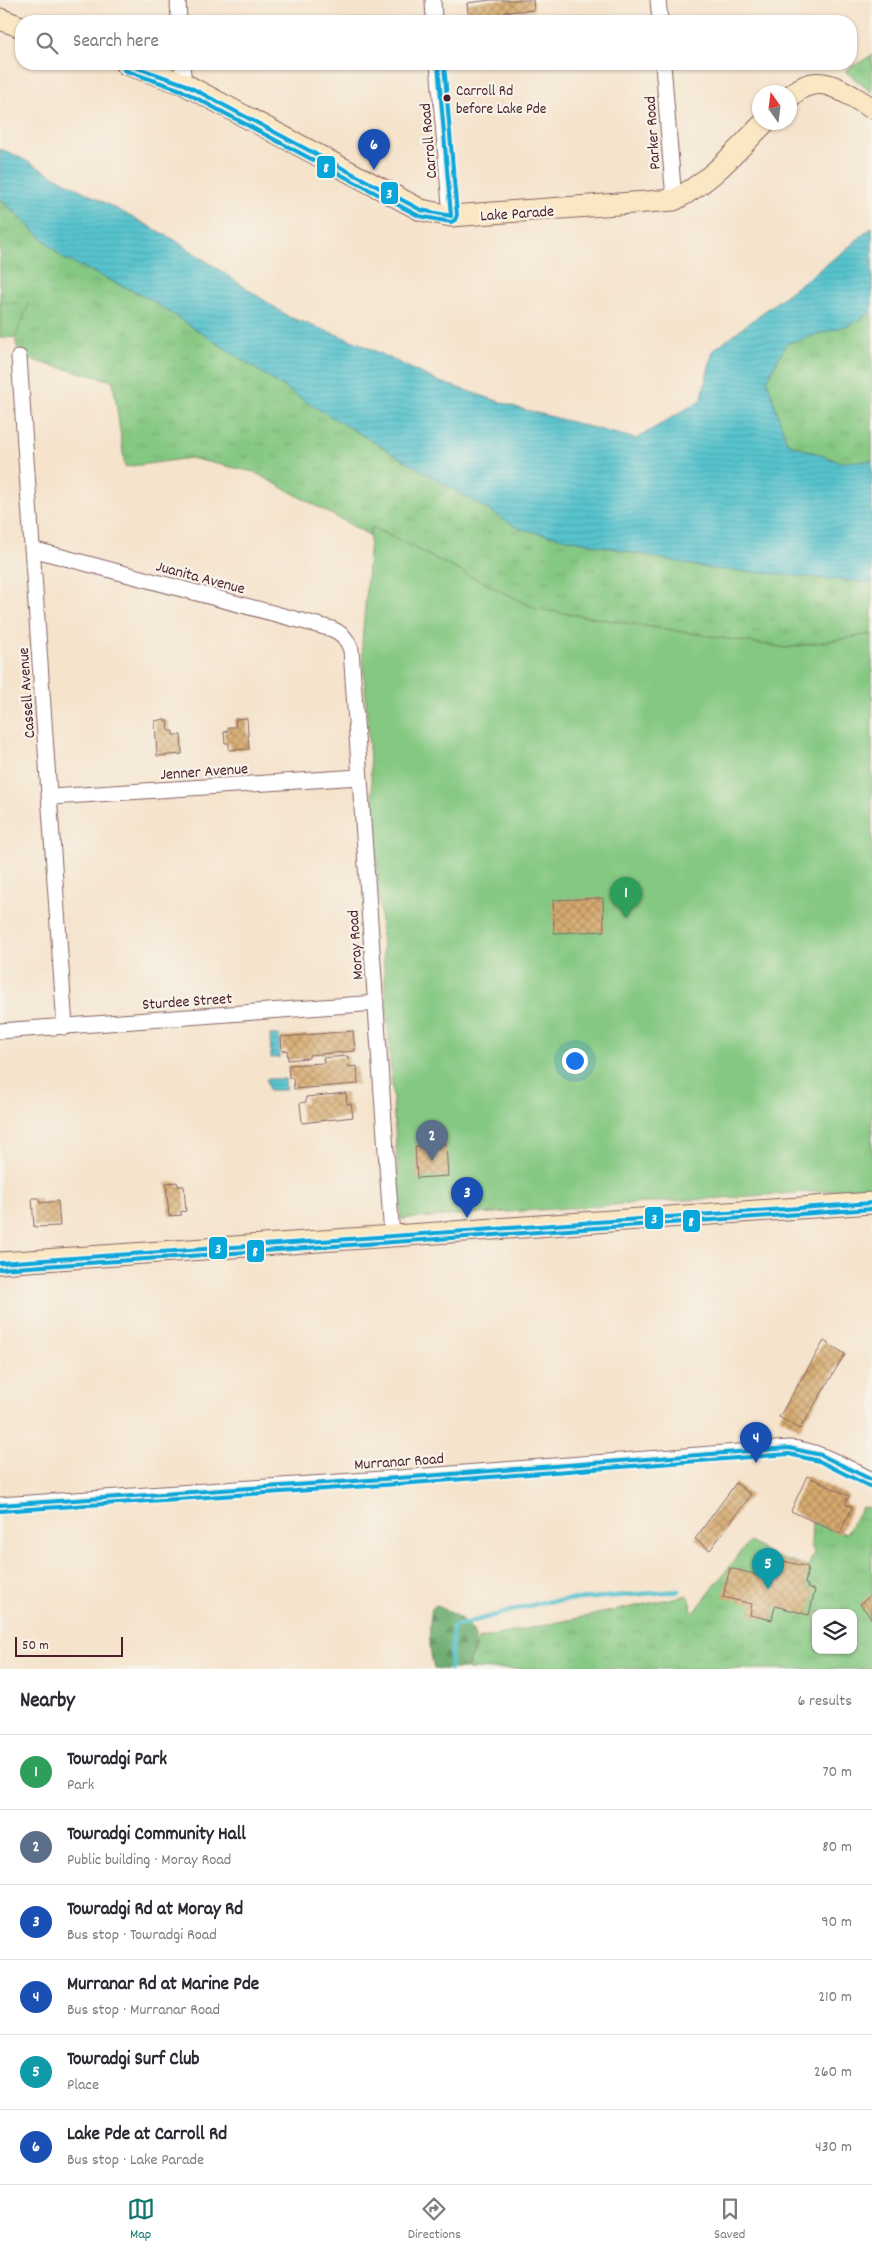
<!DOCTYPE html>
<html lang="en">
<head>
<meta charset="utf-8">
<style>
  :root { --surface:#fff; --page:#f2f2f3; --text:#2b2b33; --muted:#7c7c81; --line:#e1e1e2; --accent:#0f766e }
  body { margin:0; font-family:Dekko,sans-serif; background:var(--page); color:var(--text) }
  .controls { position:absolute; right:15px; bottom:15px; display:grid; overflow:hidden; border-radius:10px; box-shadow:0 1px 4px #0004 }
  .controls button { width:45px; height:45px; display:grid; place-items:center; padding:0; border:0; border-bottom:1px solid var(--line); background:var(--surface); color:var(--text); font:25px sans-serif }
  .compass { position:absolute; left:752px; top:85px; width:45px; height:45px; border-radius:50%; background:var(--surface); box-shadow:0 1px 4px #0004; rotate:346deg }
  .scale { position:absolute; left:15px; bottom:12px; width:108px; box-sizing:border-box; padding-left:5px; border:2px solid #4a1f2b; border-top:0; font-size:14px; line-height:18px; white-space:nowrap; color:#4a1f2b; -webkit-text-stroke:4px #f7f3e8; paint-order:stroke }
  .you { position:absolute; left:574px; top:1060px; width:18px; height:18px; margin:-12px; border:4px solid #fff; border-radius:50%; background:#1a73e8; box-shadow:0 0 0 8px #1a73e833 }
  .badge { display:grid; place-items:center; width:32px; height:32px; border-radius:50%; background:var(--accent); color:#fff; font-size:16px; font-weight:700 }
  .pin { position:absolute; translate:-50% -41px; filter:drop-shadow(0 1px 2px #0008) }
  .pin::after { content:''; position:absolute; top:26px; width:18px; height:15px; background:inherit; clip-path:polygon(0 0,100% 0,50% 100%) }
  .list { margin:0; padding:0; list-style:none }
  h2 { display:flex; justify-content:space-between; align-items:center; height:65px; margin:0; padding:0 20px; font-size:21px }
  h2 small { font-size:16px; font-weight:400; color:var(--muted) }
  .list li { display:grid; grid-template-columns:32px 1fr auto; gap:15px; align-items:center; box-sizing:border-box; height:75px; padding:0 20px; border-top:1px solid var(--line) }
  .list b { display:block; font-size:19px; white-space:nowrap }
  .list p { margin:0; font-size:16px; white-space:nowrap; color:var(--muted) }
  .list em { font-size:16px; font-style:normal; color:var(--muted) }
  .icon { flex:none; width:28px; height:28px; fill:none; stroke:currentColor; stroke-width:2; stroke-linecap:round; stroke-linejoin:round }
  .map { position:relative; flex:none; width:872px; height:1669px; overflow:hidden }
  .search { position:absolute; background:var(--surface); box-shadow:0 1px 4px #0004; left:15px; right:15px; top:15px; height:55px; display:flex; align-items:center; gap:12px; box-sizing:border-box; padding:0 18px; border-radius:20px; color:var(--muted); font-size:19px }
  .sheet { height:515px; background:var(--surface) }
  nav { display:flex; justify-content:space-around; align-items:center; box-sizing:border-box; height:70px; border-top:1px solid var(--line); background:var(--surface); font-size:14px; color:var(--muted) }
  nav a { display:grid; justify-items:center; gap:2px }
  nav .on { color:var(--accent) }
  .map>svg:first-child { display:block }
  .grass { fill:url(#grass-tufts); stroke:#677456; fill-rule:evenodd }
  .forest { fill:url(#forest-firs); stroke:#5a664d }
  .park { fill:#84c881; stroke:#677456 }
  .water { fill:url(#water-rules); stroke:#50717c }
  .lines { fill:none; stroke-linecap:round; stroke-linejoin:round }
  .stream { stroke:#56c3cd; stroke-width:4.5 }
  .building { fill:url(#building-cross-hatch) }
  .minor-casing { stroke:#866463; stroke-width:17 }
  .secondary-casing { stroke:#866463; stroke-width:23 }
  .minor { stroke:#fff; stroke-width:15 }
  .secondary { stroke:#fae7c3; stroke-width:21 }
  .bus-1-casing { stroke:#f7f3e8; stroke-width:8 }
  .bus-2-casing { stroke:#f7f3e8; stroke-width:8 }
  .bus-1 { stroke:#07a6db; stroke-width:4 }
  .bus-2 { stroke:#07a6db; stroke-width:4 }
  .bus-dot { fill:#4a1f2b; stroke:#f7f3e8; stroke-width:2 }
  .labels { text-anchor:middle; stroke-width:4.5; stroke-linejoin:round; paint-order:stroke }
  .bus-label { font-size:15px; fill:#4a1f2b; stroke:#f7f3e8; text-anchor:start }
  .street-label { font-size:16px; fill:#4a1f2b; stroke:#f7f3e8 }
  .line-badge { stroke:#f7f3e8; stroke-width:2 }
  .badge-label { font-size:14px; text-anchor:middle; font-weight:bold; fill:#fff }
</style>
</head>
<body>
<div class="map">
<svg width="872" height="1669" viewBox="0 0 872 1669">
  <defs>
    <pattern id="grass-tufts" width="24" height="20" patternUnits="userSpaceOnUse" patternTransform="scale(1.25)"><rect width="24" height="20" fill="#84c881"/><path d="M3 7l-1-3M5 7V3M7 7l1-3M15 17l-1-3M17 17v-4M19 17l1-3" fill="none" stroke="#74ab70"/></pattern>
    <pattern id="forest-firs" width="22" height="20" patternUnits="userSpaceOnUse" patternTransform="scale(1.25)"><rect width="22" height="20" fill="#6bac6f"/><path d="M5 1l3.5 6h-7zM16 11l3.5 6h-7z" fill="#5a8b5b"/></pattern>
    <pattern id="water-rules" width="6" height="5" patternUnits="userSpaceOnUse" patternTransform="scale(1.25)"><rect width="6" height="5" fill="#56c3cd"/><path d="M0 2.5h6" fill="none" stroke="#4ca7b0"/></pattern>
    <pattern id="building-cross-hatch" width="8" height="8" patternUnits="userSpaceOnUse" patternTransform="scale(1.25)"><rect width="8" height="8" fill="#d7ab70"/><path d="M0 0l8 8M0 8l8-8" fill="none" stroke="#b08b5c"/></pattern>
  </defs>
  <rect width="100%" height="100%" fill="#f7f3e8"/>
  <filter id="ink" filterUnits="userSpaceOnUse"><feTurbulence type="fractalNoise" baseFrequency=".02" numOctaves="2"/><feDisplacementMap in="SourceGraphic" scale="10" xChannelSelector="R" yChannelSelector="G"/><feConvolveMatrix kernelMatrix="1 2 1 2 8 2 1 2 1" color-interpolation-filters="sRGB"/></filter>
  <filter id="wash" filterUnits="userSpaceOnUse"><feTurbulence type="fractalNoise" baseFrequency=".0096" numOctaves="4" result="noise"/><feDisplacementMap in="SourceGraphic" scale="20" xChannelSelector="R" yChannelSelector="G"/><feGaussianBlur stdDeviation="1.12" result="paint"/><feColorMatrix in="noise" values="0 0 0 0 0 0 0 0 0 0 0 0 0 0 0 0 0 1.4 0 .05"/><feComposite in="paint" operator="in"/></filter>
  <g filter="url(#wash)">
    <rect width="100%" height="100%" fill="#f5e3cc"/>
    <path class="grass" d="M872 55V93L845 71Z
      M0 199 63 258 148 298 872 579V634L786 648 537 609 372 527 371 536 254 472 190 458 125 467 113 381 19 357 15 337 0 338Z
      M872 312V461L840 462 786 443 767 380 786 344 852 324Z
      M862 1507 872 1508V1669H468L478 1639 688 1595 693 1614 749 1541 775 1557 808 1567 814 1552 811 1546 812 1522 846 1534ZM816 1613H853V1650H816Z"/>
    <path class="forest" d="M436 1605C447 1611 474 1622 475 1638 476 1647 469 1660 467 1669H434C429 1649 428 1628 432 1608Z"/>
    <path class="park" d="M0 302 29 304 15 337 0 338Z
      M371 527 537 609 786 648 872 634V1188L401 1219 362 643Z"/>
    <path class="water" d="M0 149 13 154 175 240 289 317 359 343 437 381 522 409 636 439 701 400 713 350 844 251 872 227V312L852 324 786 344 767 380 787 443 840 462 872 461V583L706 568 520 529 308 403 148 298 63 258 0 198Z
      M270 1035H279L280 1057 271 1058Z
      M266 1079H285V1090H269Z"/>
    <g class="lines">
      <path class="stream" d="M450 1669 453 1627 543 1602 679 1591"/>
    </g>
    <g id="blocks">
      <path class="building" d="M491 0H533L534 10 505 12V21H469L467 3Z
        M247 718 249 749 229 750V743H225L224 732 228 731V727H236L235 719Z
        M165 719V721H168L169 731H173V735H181L182 754 157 756 155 721Z
        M603 898 604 931 554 933 553 900Z
        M353 1031 355 1051 309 1055V1058L288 1060 287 1050 282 1051 281 1037Z
        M348 1056 349 1067 357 1066 358 1084 294 1089 293 1078H289L288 1065 324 1063 323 1058Z
        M346 1093 347 1104H351L353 1117 302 1123 300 1103 306 1102V1097Z
        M446 1144 448 1176 417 1178 415 1146Z
        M177 1182 178 1186H184L186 1211 180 1212 182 1215 169 1216 166 1183Z
        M32 1198H39L40 1203 58 1201 60 1226 34 1227Z
        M824 1341 845 1354 800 1429 779 1417Z
        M807 1476 849 1496 845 1504 852 1507 840 1534 791 1511Z
        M736 1483 751 1495 710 1550 695 1539Z
        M763 1556 808 1567 805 1584 808 1585 807 1588 815 1590 809 1615 775 1606 772 1620 750 1615 752 1604 723 1597 730 1568 758 1575Z
        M872 1594V1619L860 1604Z"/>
    </g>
  </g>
  <g filter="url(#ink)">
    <use href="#blocks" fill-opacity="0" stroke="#866463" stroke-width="1"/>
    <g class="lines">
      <g class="minor-casing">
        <path id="minor" d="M178 0 179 21
          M433 0 434 21
          M658 0 660 21
          M182 64 184 84
          M438 64 451 216
          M663 64 674 200
          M19 357 65 1027
          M32 549 332 629C343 634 347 639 351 650L392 1237
          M51 797 359 777
          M0 1031 376 1003
          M0 1505 412 1477 789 1448C817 1449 847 1468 872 1480"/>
      </g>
      <g class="secondary-casing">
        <path id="secondary" d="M0 19 21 27
          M126 64 184 84 421 210 451 216 674 200C713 180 734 153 765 122
          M790 97C818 68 843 92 872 108
          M0 1263 872 1203"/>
      </g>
      <use href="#minor" class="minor"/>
      <use href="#secondary" class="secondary"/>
      <g class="bus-1-casing">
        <path id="bus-1" d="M126 64 184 84 421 210 451 216 438 64
          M0 1263 872 1203
          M0 1505 412 1477 789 1448 821 1455 872 1480"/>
      </g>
      <g class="bus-2-casing">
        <path id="bus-2" d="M124 70 181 90 419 216 451 222 455 220 457 215 444 64
          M0 1269 872 1209
          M0 1511 412 1483 789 1454 819 1461 869 1486"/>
      </g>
      <use href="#bus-1" class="bus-1"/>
      <use href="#bus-2" class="bus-2"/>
    </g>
  </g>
  <circle class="bus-dot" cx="447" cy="98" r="4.5"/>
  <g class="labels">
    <g class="bus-label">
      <text x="456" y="95">Carroll Rd<tspan x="456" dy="18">before Lake Pde</tspan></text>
    </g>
    <g class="street-label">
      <text transform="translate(651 133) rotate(-94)" y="6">Parker Road</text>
      <text transform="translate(427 141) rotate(-95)" y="6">Carroll Road</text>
      <text transform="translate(517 212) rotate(-4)" y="6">Lake Parade</text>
      <text transform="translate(201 576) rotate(15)" y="6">Juanita Avenue</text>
      <text transform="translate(25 693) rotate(-94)" y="6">Cassell Avenue</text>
      <text transform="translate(204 770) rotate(-4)" y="6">Jenner Avenue</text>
      <text transform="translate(354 945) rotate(-94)" y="6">Moray Road</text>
      <text transform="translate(187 1000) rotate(-4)" y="6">Sturdee Street</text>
      <text transform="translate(399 1460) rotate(-4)" y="6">Murranar Road</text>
    </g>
  </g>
  <g class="line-badge">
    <rect x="316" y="155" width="20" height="24" rx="5" fill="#07a6db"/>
    <rect x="380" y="181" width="19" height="24" rx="5" fill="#07a6db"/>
    <rect x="644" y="1206" width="20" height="24" rx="5" fill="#07a6db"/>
    <rect x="682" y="1209" width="19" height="24" rx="5" fill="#07a6db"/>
    <rect x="208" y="1236" width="20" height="24" rx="5" fill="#07a6db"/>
    <rect x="246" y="1239" width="19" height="24" rx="5" fill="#07a6db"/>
  </g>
  <g class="badge-label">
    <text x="326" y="172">8</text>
    <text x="389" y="198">3</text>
    <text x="654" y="1223">3</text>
    <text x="691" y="1226">8</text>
    <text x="218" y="1253">3</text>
    <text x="255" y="1256">8</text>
  </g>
</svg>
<div class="controls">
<button><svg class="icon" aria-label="layers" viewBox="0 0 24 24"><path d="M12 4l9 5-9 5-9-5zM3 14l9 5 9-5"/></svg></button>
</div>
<svg class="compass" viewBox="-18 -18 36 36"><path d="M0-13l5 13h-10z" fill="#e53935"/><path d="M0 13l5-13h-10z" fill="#7c7c81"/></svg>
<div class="scale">50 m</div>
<div class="you"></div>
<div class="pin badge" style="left:626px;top:918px;background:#2e9e5b">1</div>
<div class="pin badge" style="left:432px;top:1161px;background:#5c6f8a">2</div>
<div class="pin badge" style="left:467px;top:1218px;background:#1a4fb4">3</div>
<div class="pin badge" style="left:756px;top:1463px;background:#1a4fb4">4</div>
<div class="pin badge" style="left:768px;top:1589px;background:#0f9aa8">5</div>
<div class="pin badge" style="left:374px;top:170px;background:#1a4fb4">6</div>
<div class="search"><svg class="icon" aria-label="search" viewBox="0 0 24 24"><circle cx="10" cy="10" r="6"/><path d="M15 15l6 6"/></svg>Search here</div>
</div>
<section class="sheet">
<h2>Nearby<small>6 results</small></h2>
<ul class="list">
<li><span class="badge" style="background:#2e9e5b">1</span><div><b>Towradgi Park</b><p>Park</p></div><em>70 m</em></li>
<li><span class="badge" style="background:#5c6f8a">2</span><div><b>Towradgi Community Hall</b><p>Public building · Moray Road</p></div><em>80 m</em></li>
<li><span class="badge" style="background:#1a4fb4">3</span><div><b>Towradgi Rd at Moray Rd</b><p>Bus stop · Towradgi Road</p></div><em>90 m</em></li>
<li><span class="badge" style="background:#1a4fb4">4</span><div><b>Murranar Rd at Marine Pde</b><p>Bus stop · Murranar Road</p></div><em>210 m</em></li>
<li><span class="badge" style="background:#0f9aa8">5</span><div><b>Towradgi Surf Club</b><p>Place</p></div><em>260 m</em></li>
<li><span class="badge" style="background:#1a4fb4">6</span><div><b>Lake Pde at Carroll Rd</b><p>Bus stop · Lake Parade</p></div><em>430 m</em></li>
</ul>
</section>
<nav>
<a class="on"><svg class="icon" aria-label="map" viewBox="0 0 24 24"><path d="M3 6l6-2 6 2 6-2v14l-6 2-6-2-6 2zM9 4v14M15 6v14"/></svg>Map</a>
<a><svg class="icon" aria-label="directions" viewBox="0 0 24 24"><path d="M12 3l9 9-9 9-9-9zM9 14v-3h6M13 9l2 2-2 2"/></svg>Directions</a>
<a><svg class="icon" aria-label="saved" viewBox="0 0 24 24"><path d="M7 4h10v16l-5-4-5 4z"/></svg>Saved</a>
</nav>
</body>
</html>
